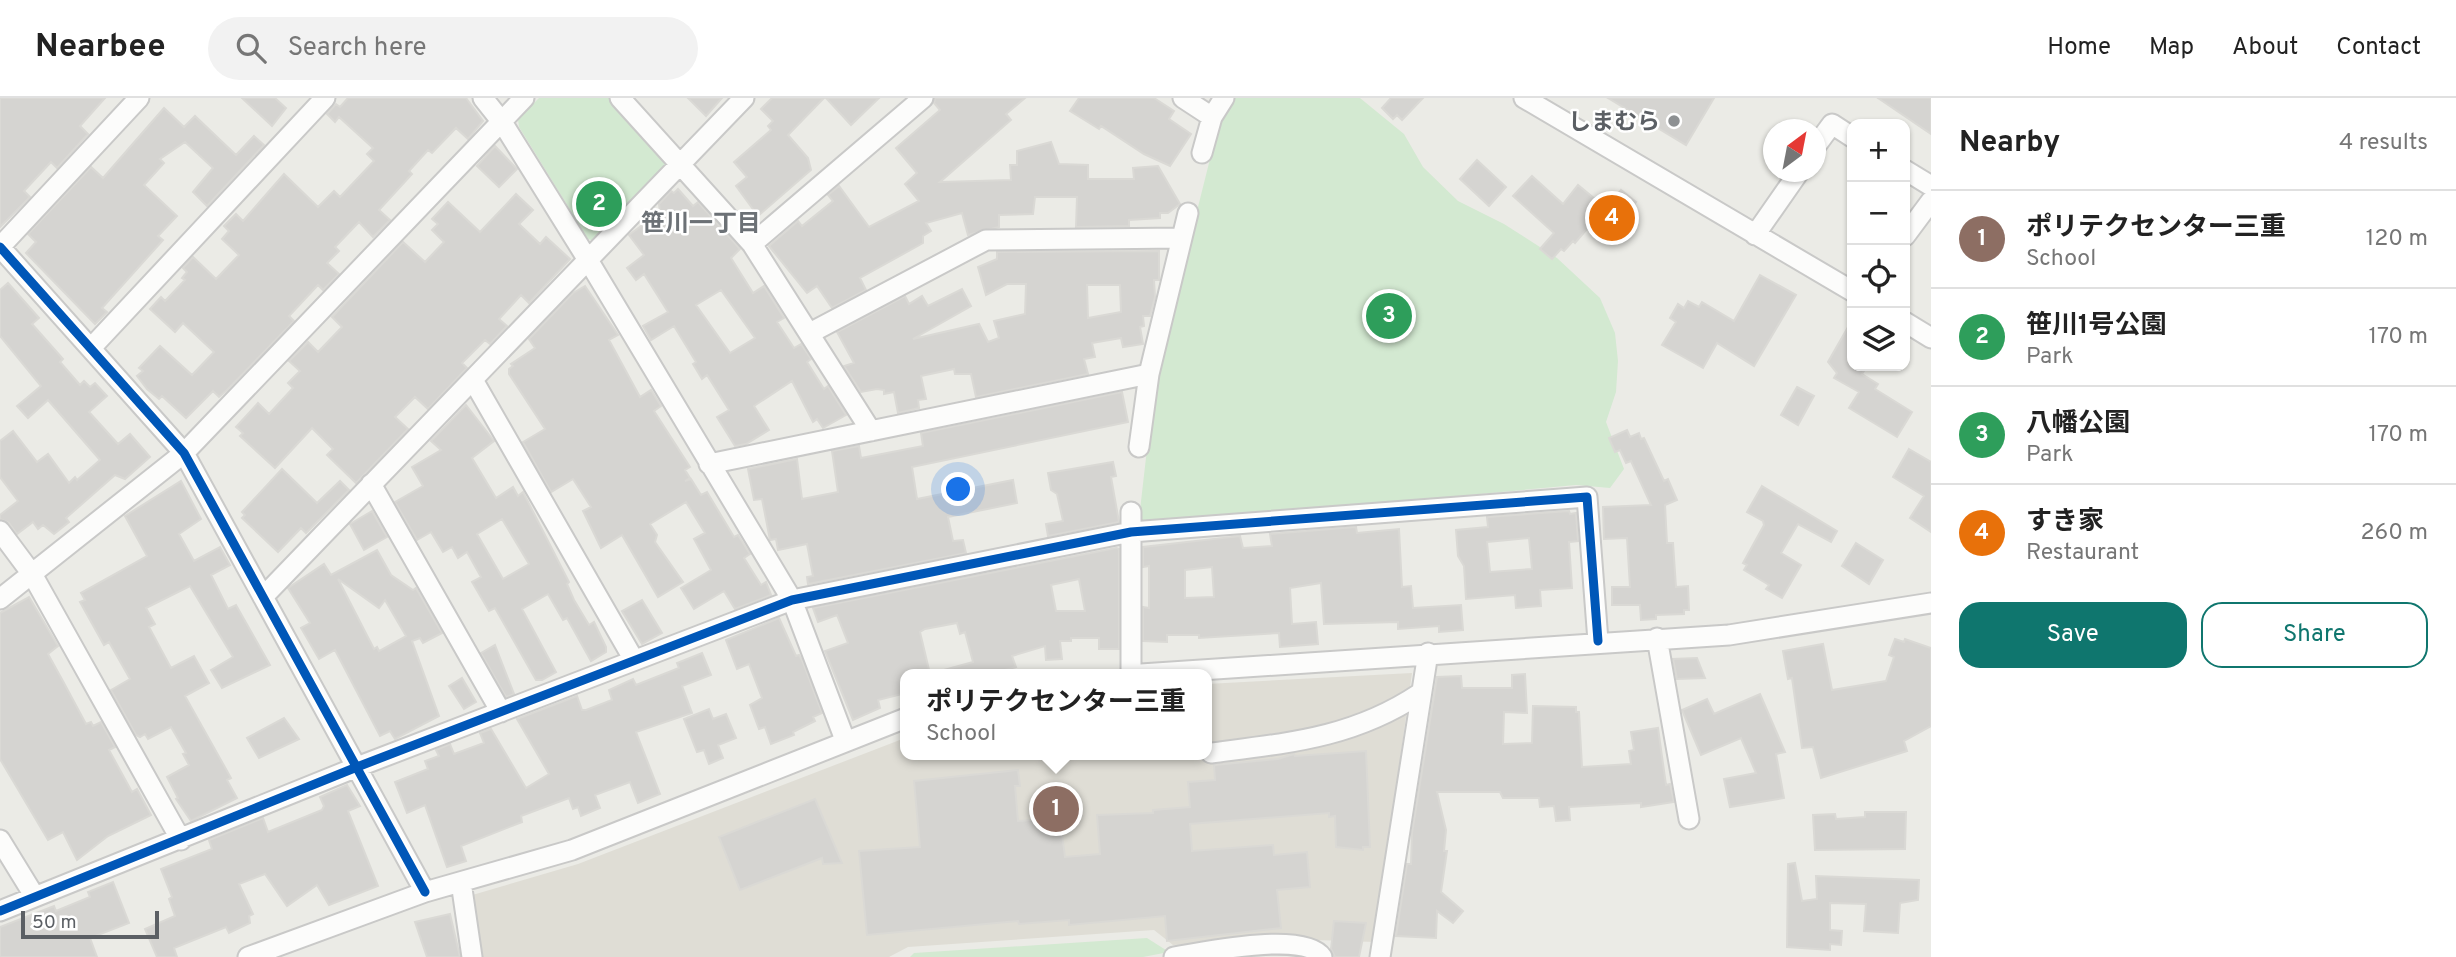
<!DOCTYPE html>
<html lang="en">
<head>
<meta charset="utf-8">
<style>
  :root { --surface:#fff; --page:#f2f2f2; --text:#222; --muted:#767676; --line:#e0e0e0; --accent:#0f766e }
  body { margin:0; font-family:Overpass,"Noto Sans JP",sans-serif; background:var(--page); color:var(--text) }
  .controls { position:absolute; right:21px; top:21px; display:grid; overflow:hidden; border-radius:14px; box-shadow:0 2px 5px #0004 }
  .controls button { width:63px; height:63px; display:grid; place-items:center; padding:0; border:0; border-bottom:2px solid var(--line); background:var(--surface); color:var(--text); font:35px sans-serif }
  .compass { position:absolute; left:1763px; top:21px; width:63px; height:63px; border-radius:50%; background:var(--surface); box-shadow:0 2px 5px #0004; rotate:32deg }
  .scale { position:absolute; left:21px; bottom:18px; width:138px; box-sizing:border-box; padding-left:7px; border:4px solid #5b5f64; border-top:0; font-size:19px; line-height:24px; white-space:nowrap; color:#5b5f64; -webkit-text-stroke:5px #fff; paint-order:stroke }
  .you { position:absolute; left:959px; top:392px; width:24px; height:24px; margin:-18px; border:5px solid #fff; border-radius:50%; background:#1a73e8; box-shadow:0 0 0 10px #1a73e833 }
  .badge { display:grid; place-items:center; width:46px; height:46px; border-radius:50%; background:var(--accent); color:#fff; font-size:23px; font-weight:700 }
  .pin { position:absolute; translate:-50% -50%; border:4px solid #fff; box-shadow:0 2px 7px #0006 }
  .popup { position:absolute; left:900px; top:571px; width:312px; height:91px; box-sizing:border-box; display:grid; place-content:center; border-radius:14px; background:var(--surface); filter:drop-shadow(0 2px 5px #0005); font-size:23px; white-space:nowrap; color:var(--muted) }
  .popup b { font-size:26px; color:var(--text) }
  .popup::after { content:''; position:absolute; left:50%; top:100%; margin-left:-14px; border:14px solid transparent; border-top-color:var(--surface) }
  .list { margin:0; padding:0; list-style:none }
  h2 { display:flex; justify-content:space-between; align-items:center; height:91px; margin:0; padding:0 28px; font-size:30px }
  h2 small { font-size:23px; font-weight:400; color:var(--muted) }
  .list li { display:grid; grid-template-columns:46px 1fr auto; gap:21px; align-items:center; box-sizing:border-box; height:98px; padding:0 28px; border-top:2px solid var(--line) }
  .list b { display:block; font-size:26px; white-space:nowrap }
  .list p { margin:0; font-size:23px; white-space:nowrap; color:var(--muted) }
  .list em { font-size:23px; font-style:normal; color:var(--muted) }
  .actions { display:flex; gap:14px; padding:21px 28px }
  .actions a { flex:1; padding:16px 0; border:2px solid var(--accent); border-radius:21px; text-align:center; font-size:24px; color:var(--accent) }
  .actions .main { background:var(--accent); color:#fff }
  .icon { flex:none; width:38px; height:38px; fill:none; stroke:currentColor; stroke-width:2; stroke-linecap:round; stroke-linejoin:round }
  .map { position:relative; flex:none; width:1931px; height:859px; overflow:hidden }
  header { display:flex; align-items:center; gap:42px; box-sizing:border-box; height:98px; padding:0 35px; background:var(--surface); border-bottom:2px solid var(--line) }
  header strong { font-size:33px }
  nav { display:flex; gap:38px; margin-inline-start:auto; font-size:24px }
  .search { width:490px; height:63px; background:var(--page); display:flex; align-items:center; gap:18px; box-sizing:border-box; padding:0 24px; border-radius:38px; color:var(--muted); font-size:26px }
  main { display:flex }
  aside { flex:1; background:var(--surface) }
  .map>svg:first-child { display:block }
  .education { fill:#dfddd5 }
  .green { fill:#d3e9d1 }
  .building { fill:#d5d4d1; stroke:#dad9d5; stroke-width:2; fill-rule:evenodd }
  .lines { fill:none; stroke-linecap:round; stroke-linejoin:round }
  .minor-casing { stroke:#c9c9c8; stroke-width:23 }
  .minor { stroke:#fcfcfb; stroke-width:19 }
  .cycleway-casing { stroke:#fff; stroke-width:13 }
  .cycleway { stroke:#0057b8; stroke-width:9 }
  .poi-dot { fill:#8d9092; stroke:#fff; stroke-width:2.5 }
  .labels { text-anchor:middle; stroke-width:5; stroke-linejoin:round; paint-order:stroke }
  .poi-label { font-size:23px; font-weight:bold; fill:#5b5f64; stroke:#fff; text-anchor:end }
  .neighbourhood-label { font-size:24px; font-weight:bold; fill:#6c7176; stroke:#fff }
</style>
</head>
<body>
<header>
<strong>Nearbee</strong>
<div class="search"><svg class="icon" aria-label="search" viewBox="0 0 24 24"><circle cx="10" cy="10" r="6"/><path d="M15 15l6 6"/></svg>Search here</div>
<nav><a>Home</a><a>Map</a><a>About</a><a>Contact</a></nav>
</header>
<main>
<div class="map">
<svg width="1931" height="859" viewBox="0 0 1931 859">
  <rect width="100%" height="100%" fill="#ebebe6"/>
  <path class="education" d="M1412 575 1375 844 1286 841 1173 847 1154 832 908 849 889 859H479L469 798 578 766 905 640 906 657H1206L1207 586Z"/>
  <path class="green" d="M539 0H613L668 62 667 71 595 143 588 141 519 29 518 21Z
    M1235 0H1360L1404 36 1423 69 1458 103 1504 126 1557 160 1600 200 1615 235 1618 263 1616 294 1606 324 1624 371 1610 390 1576 387 1144 427 1139 421 1155 281 1219 25Z
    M1147 840 1169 854 1143 859H910L914 855Z"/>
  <path class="building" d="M0 0H105L80 28 88 36 57 70 51 64 24 93 30 99 0 129Z
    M242 0H275L286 10 272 28Z
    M348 0H466L483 23 468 41 456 30 432 55 428 52 409 73 412 76 379 112 390 122 373 139 359 124 335 149 339 153 327 165 339 176 323 192 318 187 289 218 294 223 227 292 219 299 213 293 186 320 162 298 159 301 147 291 137 278 143 273 139 270 160 248 192 277 214 254 183 225 175 234 150 211 161 199 165 203 185 182 182 180 187 174 183 170 193 159 216 181 239 157 222 141 229 133 224 128 236 116 243 123 284 76 318 109 334 93 340 99 374 63 367 56 373 50 339 19 335 24 327 16 336 6 340 9Z
    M688 0H722L706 18Z
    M772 0H824L788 37 808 60 811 72 758 118 736 88 747 79 734 64 771 32 768 28 773 23 761 11Z
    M826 0H879L851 27Z
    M935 0H1025L1006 16 1011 22 940 84 1011 82 1010 67H1017V53L1051 44 1059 66 1088 67V81H1134L1133 70 1158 68 1180 106 1168 115H1160V120L1129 122V128L1076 129 1077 99H1035L1033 116 999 117V129L968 137 962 115 926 125 931 133 923 138V145L860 180 866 192 832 210 817 188 807 195 769 148 798 123 802 128 833 103 828 97 839 88 869 129 919 103 905 86 917 75 896 50 940 12 934 5Z
    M1079 0H1154L1174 13 1169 21 1191 36 1170 68 1144 56 1101 28 1099 31 1070 13Z
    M1391 0H1423L1402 22 1397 17 1393 21 1382 10Z
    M1608 0H1714L1686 47Z
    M1878 0H1931V36Z
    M164 10 184 29 195 18 236 57 254 38 264 47 207 108 193 94 213 70 185 44 160 61 164 65 144 87 177 118 158 138 163 142 102 210 107 214 95 226 26 155 36 144 28 136 91 69 103 80Z
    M495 48 517 71 499 89 477 68Z
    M1477 62 1506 89 1489 108 1460 81Z
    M1532 78 1563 106 1578 87 1606 110 1621 92 1636 104 1613 134 1607 138 1592 125 1575 145 1573 143 1564 153 1561 151 1552 161 1540 151 1554 135 1513 98Z
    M678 91 693 108 698 104 740 151 731 160 753 195 764 188 784 220 777 224 794 250 801 246 811 261 807 264 824 291 828 288 846 317 823 330 817 321 813 324 792 283 754 308 769 332 746 346 735 348 717 319 729 312 707 277 702 281 693 266 696 264 674 228 651 242 643 228 668 214 644 176 636 182 627 170 644 157 629 137 660 114 659 106 671 93 674 95ZM721 192 755 240 730 255 696 207Z
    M516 96 533 112 519 126 540 146 546 139 570 161 529 205 521 197 499 221 507 228 490 246 485 242 462 265 467 270 428 311 415 299 395 319 408 331 356 385 327 357 333 351 312 330 275 370 240 338 243 335 236 329 258 305 269 316 293 290 288 285 300 273 289 263 308 244 318 254 342 229 332 219 403 144 425 164 444 144 432 132 438 126 432 121 448 104 480 134Z
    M1159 153V182H1154L1155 199 1150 218H1143L1144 228 1140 229 1143 246 1123 249 1121 240 1092 245 1095 259 1084 261 1088 276 976 299 971 276H955L954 271 921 278 926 301 918 302 919 310 898 315 894 294 884 296V292L877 291 861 294 844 268 854 265 837 234 905 198 909 206 922 198 928 208 962 191 971 208 913 241 979 226 988 244 999 240 994 223 1025 216 1026 186H1007L986 197 978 169 997 161V154ZM1087 187H1120L1121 214 1088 220Z
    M1760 177 1796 197 1754 268 1717 245 1703 270 1662 247 1676 224 1670 220 1678 206 1684 210 1688 203 1699 209 1702 204 1734 223Z
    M8 185 39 220 32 226 63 261 60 264 80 287 84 283 90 289 95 285 107 298 89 314 118 346 130 336 150 359 125 381 115 377 66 420 69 424 54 436 43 427 38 431 33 424 17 436 9 425 0 421V417L18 403 0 379V343L13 333 37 364 48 356 69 385 75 379 77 382 100 362 48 302 28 320 17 308 41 288 0 238V192Z
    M585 188 618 237 609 242 640 299 651 292 661 308 654 313 690 369 685 372 690 380 685 383 691 381 701 397 707 394 734 439 738 437 750 456 744 460 761 487 766 484 771 497 735 511 724 493 694 511 681 490 711 472 694 441 705 435 686 404 650 426 657 437 655 444 683 484 658 499 622 437 601 450 583 413 591 409 573 381 551 394 523 344 545 331 509 276V271L513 268 511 266 535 250 529 241 573 195Z
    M1852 222V268H1867L1862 276 1878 286 1875 291 1912 314 1897 339 1849 310 1859 294 1834 280 1837 275 1828 264Z
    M1797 289 1814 298 1798 327 1781 317Z
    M1122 294 1128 324 912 369 917 401 1013 382 1017 405 948 419 953 443 963 442 966 455 808 486 807 479 813 478 807 446 778 452 776 441 770 442 762 401 754 402 748 371 797 361 802 401 838 394 832 353 859 348 861 360 923 348 921 335Z
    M466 307 494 343 472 360 496 400 513 389 518 398 523 394 569 484 567 486 574 502 589 527 594 524 606 549V554L591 563 567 520 563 522 548 496 522 511 556 574 542 582H536L495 510 489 513 472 484 481 479 467 454 458 460 452 449 443 454 431 434 417 442 395 404 423 388 412 369 441 352 431 343ZM502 421 529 466 503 481 477 436Z
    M1627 332 1630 339 1639 335 1641 341 1644 340 1664 383 1668 381 1677 402 1665 407 1667 445H1673L1676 489 1688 488 1689 512H1684V516L1656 517V521L1641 522 1640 507H1612V489H1630L1627 440 1604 441 1603 409 1651 407 1631 363 1626 365 1620 352 1615 354 1609 340Z
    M1909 351 1931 364V434L1910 420 1924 398 1893 379Z
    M1113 364 1116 378 1111 379 1119 424 1048 438 1046 426 1063 423 1057 396 1051 392 1048 375Z
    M282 371 317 405 340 383 349 392 306 435 301 430 278 454 242 420 245 417 242 414Z
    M181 383 201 421 179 436 194 463 220 449 230 467 211 477 228 511 236 507 270 567 222 590 211 572 233 559 190 488 146 510 155 526 149 529 171 570 194 558 209 585 185 598 231 680 227 682 237 700 191 723 176 701 178 700 167 679 189 667 183 656 186 655 171 629 148 641 145 636 140 639 136 637 111 592 130 581 109 544 104 547 80 504 85 502 81 495 147 458 125 418Z
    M1762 388 1837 433 1831 444 1798 426 1781 455 1801 467 1782 500 1766 491 1769 487 1744 472 1747 467 1743 465 1764 427 1763 423 1747 414Z
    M372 413 387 439 364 452 350 426Z
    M1569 413 1570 416 1576 415 1578 443 1569 444 1572 490 1540 492 1541 508 1516 510 1515 497 1466 501 1464 468 1458 458 1456 432 1488 429 1487 419ZM1529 440 1532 471 1490 474 1487 444Z
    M1356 429 1357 435 1399 431 1402 489 1411 488 1413 510 1461 507 1463 532 1439 534V528L1398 531V524L1324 526 1321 485 1290 490 1292 526 1316 524 1318 546 1280 549 1279 535 1199 540V537H1167V544L1143 543V509L1149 510V468L1143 469V449L1240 438 1243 450 1272 448 1270 436ZM1212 469 1214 499 1185 500V472Z
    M1856 445 1883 462 1869 486 1842 468Z
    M1116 450 1119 451V551H1099V540H1071V543H1060L1062 561 1046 562 1045 548 1012 558 1016 569 990 576H945L944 572 973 564 965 534 960 536 957 525 925 531 920 534 930 576H906V595L878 602 880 610 853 622 825 553 848 545 837 517 818 524 813 510ZM1079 481 1085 513H1056L1051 487Z
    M377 452 391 477 413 492 416 490 442 535 423 545 420 540 412 543 439 618 395 641 390 633 380 638 335 552 319 561 301 530 310 525 288 490 324 466 331 477ZM338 481 379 510 385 502 406 538 379 553 377 549 374 551Z
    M29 499 58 548 48 556 64 585 86 626 91 624 93 628 101 624 115 649 109 652 132 694 137 691 151 717 108 738 77 762 63 734 48 742 0 661V515Z
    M642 502 662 535 642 546 622 513Z
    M779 520 796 558 799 557 802 562 822 615 813 619 815 623 793 634 794 637 771 646 765 629 759 631 750 607 762 600 749 566 737 571 726 542Z
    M1895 541 1904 544 1905 541 1931 550V628L1904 643 1907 653 1821 680 1813 649 1802 650 1792 580 1788 581 1783 553 1823 546 1832 592 1886 583 1894 559 1889 557Z
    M495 547 514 596 506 599 481 555Z
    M702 555 711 577 682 588 692 615 636 634 660 696 638 705 630 684 595 697 600 710 581 718 578 709 573 711 569 700 521 718 522 724 461 748 466 763 447 769 425 707 407 715 395 684 428 671 425 663 439 658 436 652 450 646 454 656 484 645 480 635 491 631 526 690 549 676 517 621 577 598 582 612H586L612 602 609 592 633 581 636 587 679 570 677 565Z
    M1697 560 1705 580 1677 581 1673 561Z
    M1525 576 1527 615 1504 614 1503 646 1532 645 1533 608 1576 609V614H1579L1582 669 1631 666 1629 653 1634 652 1631 634 1658 630 1666 687 1670 686 1674 704 1641 709V705L1569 709 1570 722 1556 723 1554 708 1540 709 1539 700H1503L1500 694H1437L1446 732 1444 753H1447L1441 794 1463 813 1453 825 1437 813 1436 840 1396 838 1407 766H1411L1412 735 1437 579 1461 578 1462 590H1512V577Z
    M462 580 476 604 464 611 449 588Z
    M1760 596 1785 654 1776 656 1784 700 1730 709 1724 681 1756 675 1741 640 1701 657 1682 612 1707 601 1714 616Z
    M709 611 713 621 726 616 736 640 718 647 723 660 709 666 704 652 697 654 684 621Z
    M284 620 299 641 259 660 247 640Z
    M1366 653 1370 749H1363V752L1336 749 1335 718 1329 719V715L1190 726 1192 753 1273 747 1274 757 1307 754 1310 789 1277 792 1281 830 1167 843 1165 818 1069 827V822L1019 826 1018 823 867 837 859 753 920 749 914 683 1018 672 1020 688H1015L1018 723 1060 720 1065 759 1100 756 1097 717 1153 715V712L1190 709 1188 684 1215 682 1214 667 1278 661 1294 656 1295 658Z
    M347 687 360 708 348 713 378 788 329 807 317 787 287 808 265 776 239 786 253 816 249 818 250 825 229 835 226 829 174 850 177 859H157L145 831 175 818 169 801 172 799 161 771 212 751 209 742 263 720 268 734 322 712 324 708 320 699Z
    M815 701 842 765 823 766 822 760 740 792 719 739Z
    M1865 714H1906L1905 751 1815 752 1813 717 1835 716 1836 721 1865 719Z
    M1795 765 1802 803 1817 801 1816 778 1919 782 1918 802 1900 805 1898 835 1864 833 1866 806 1830 805V832L1842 833 1841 847 1830 846V852L1787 849 1788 766Z
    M113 784 129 825 90 840 97 859H0V829L54 808 56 813 90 799 88 794Z
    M450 816 460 859H427L415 824Z
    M1334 823 1366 825 1359 859H1335L1331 851Z"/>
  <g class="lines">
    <g class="minor-casing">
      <path id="minor" d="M483 0 502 24 588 162 792 502 845 642
        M620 0 752 146 871 333
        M1183 0 1212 19
        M1524 0 1852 193
        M1815 49 1832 26 1852 39
        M1202 55 1212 19 1224 0
        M1905 72 1931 88
        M1755 137 1799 74
        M1905 138 1931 103
        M752 146 923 0
        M0 149 184 355 425 794
        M0 149 139 0
        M1905 224 1931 240
        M810 235 986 142 1182 140
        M91 250 325 0
        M473 282 634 562
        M1139 349 1149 276 1188 115
        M709 366 1149 276
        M371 386 501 614
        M0 433 32 476 181 742
        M263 499 744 0
        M0 501 184 355 524 0
        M1657 540 1689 721
        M1131 576V414
        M1141 576 1729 537 1931 505
        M1211 655C1288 645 1353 640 1419 596
        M0 742 35 799
        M461 784 472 859
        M0 813 357 669 792 502 1131 434 1587 399 1598 543
        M248 859 425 794 572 752 906 620
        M1174 859C1202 854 1305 833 1322 859
        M1380 859 1428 555"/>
    </g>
    <use href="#minor" class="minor"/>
    <g class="cycleway-casing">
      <path id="cycleway" d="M0 149 184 355 425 794
        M0 813 357 669 792 502 1131 434 1587 399 1598 543"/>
    </g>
    <use href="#cycleway" class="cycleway"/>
  </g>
  <circle class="poi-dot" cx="1674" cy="23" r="7"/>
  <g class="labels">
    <g class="poi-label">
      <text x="1660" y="31">しまむら</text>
    </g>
    <g class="neighbourhood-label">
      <text x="701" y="133">笹川一丁目</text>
    </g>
  </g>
</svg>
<div class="controls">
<button>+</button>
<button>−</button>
<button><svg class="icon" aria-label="locate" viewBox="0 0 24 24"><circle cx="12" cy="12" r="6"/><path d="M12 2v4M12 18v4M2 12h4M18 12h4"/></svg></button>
<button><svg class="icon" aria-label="layers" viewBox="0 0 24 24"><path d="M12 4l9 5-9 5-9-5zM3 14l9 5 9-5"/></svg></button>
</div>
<svg class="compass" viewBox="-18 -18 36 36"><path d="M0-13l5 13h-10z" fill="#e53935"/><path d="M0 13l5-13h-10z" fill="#767676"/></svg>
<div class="scale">50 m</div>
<div class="you"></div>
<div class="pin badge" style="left:1056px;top:711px;background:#8d6e63">1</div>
<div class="popup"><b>ポリテクセンター三重</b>School</div>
<div class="pin badge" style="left:599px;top:106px;background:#2e9e5b">2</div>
<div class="pin badge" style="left:1389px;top:218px;background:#2e9e5b">3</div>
<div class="pin badge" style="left:1612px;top:120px;background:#e8710a">4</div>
</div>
<aside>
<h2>Nearby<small>4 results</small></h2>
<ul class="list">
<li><span class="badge" style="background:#8d6e63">1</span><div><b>ポリテクセンター三重</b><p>School</p></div><em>120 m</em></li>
<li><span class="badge" style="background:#2e9e5b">2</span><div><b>笹川1号公園</b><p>Park</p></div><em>170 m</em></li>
<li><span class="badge" style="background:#2e9e5b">3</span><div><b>八幡公園</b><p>Park</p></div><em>170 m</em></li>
<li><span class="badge" style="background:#e8710a">4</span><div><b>すき家</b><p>Restaurant</p></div><em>260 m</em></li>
</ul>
<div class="actions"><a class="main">Save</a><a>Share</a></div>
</aside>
</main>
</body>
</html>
